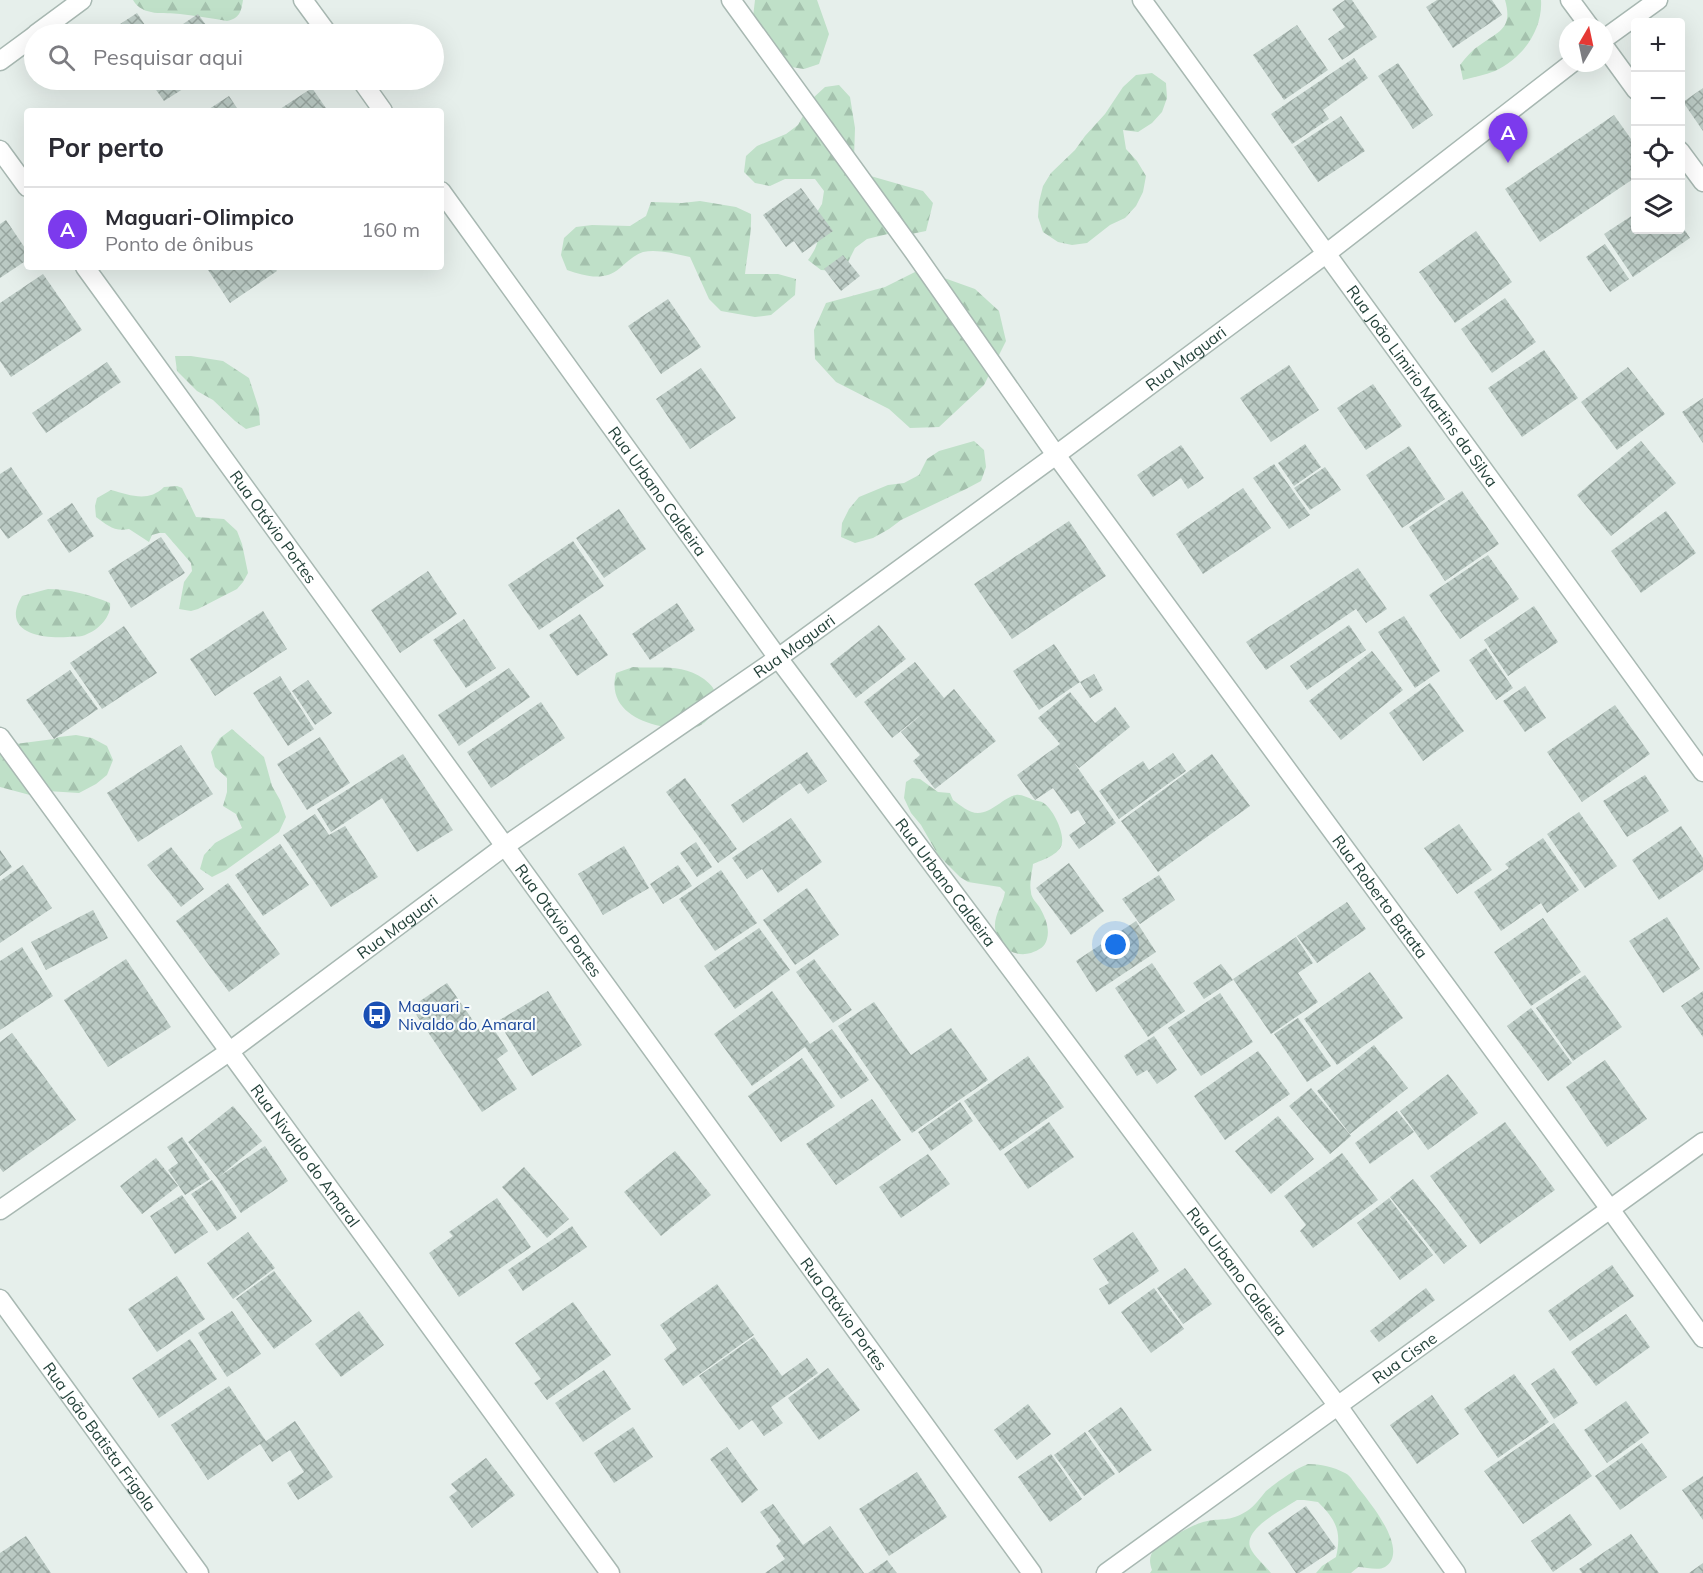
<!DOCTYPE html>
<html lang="pt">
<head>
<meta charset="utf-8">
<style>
  :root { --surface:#fff; --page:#f7f7f7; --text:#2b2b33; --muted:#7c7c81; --line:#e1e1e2; --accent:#7c3aed }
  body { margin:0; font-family:Mulish,sans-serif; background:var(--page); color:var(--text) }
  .controls { position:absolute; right:18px; top:18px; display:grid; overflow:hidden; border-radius:6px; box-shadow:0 6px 24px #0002 }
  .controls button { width:54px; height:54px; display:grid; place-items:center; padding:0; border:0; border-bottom:2px solid var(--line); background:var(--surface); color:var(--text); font:30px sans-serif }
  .compass { position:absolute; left:1559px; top:18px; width:54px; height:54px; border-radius:50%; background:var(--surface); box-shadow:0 6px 24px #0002; rotate:9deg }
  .you { position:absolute; left:1116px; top:945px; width:21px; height:21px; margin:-15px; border:4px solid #fff; border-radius:50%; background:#1a73e8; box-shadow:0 0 0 9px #1a73e833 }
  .badge { display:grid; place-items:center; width:39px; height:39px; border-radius:50%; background:var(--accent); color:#fff; font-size:20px; font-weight:700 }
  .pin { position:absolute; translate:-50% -50px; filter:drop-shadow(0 2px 3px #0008) }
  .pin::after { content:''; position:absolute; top:32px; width:21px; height:18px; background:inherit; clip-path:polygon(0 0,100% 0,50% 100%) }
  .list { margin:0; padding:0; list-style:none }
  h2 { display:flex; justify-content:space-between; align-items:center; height:78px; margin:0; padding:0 24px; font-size:26px }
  h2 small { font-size:20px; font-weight:400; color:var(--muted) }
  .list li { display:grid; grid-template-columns:39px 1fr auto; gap:18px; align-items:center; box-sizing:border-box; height:84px; padding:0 24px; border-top:2px solid var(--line) }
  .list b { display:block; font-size:22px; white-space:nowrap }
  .list p { margin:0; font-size:20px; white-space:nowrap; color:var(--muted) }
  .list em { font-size:20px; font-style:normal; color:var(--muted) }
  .icon { flex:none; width:33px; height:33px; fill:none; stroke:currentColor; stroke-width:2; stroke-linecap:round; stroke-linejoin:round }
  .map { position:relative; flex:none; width:1703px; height:1573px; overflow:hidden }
  .search { position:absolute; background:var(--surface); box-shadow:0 6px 24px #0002; left:24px; top:24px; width:420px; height:66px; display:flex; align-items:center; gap:15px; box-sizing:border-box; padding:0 21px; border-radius:33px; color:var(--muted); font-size:22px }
  .panel { position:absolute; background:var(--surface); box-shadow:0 6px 24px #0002; left:24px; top:108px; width:420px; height:162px; border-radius:6px }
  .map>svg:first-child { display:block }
  .forest { fill:url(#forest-firs) }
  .building { fill:url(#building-cross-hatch) }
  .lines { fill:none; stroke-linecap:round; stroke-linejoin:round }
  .minor-casing { stroke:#a8b8b2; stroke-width:21 }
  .minor { stroke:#fff; stroke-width:18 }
  .labels { text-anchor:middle; stroke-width:4.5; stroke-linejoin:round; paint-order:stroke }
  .street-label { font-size:16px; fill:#24423a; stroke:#f7fbf9 }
  .transit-label { font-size:16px; fill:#164399; stroke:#f7fbf9; text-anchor:start }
</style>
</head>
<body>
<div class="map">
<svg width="1703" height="1573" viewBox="0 0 1703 1573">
  <defs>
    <pattern id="forest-firs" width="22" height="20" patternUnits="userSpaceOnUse" patternTransform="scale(1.5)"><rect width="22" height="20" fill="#bfe0c8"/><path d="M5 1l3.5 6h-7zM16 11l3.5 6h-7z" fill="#a4c1ad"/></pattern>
    <pattern id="building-cross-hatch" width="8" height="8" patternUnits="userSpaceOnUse" patternTransform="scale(1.5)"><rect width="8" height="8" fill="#bbcac4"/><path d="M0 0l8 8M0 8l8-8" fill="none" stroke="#98a6a0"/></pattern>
  </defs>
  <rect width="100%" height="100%" fill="#e6efeb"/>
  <path class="forest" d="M133 0H243C241 12 240 18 227 21 212 18 196 16 180 14 164 12 143 17 133 0Z
    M755 0H817L829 34 819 64 804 69 791 67 753 17Z
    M1505 0H1541C1543 30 1522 59 1495 71 1485 75 1473 77 1463 80L1460 65C1466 57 1472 50 1480 45 1500 31 1513 28 1505 0Z
    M1152 73 1166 83 1167 98 1162 112 1152 123 1138 132 1123 130 1126 149 1137 161 1146 176 1143 192 1136 206 1125 218 1110 225 1087 243 1072 245 1058 242 1043 232 1038 217 1039 202 1043 186 1051 173 1075 150 1085 136 1105 114 1123 87 1136 75Z
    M839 85 850 97 855 128 854 159 860 173 923 191 933 203 926 231 911 234 896 232 867 239 855 248 848 262 836 271 821 270 808 260C820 243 820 237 814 217L822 204 824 191 815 179H785L770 186 755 183 744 172 746 156 757 146 786 134 798 125 813 98 825 87Z
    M700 201 736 207 751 214C752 234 747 254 745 274H778L796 279 795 295 771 315 755 317 721 311 709 299 690 257C675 254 658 249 643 252 634 255 627 262 620 268 604 282 585 276 567 270L561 255 564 238 576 227 592 225 630 226 646 216 651 202 682 203Z
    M915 272 947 279 975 289 999 311 1006 341 984 385 939 427 910 428 889 409 836 382 815 359 814 330 826 303 885 287Z
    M175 356H191L223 361 249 378 259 409 260 425 246 429 235 421 213 400 197 391 177 371Z
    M974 441 984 450 986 467 981 481 966 489 901 520 889 529 873 538 855 543 841 537 842 523 849 509 859 497 888 485 904 483 919 475 927 459 939 451Z
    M177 486 182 488 196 517 224 519 237 531 242 544 248 573 243 582 237 589 198 609 191 611 179 609 184 582 192 571 191 563 165 533H159L152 535 149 542 129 529C114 532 107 525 96 517L95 506 97 498 111 490C130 495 148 503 164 487Z
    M48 589C69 589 91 595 110 603 112 617 97 632 82 636 78 637 73 636 68 637 42 639 0 633 22 596Z
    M633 667C658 669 682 663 704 679 713 686 717 691 715 702 714 714 708 722 697 727 686 731 671 729 660 726 633 720 608 705 616 673Z
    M232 729 264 757 272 786 280 800 286 817 279 832 226 870 212 877 200 869 204 855 215 843 242 828 236 814 223 806 227 792V778L215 767 211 752 220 738Z
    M76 735 92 738 107 746 113 760 107 775 96 784 79 793 47 791 30 795 0 787V746L54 739 59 737Z
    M912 778 920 779 938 792 950 793 953 800C960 805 969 813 978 813 992 813 1004 797 1016 795 1021 794 1029 798 1033 800 1036 801 1040 801 1042 802 1053 808 1064 832 1062 843 1060 855 1042 860 1033 864 1032 873 1029 883 1031 892 1031 898 1037 903 1040 908 1045 917 1050 928 1047 939 1045 947 1039 950 1031 953 1013 958 997 946 995 928 994 914 1003 905 1005 892L1000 887 968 882 960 877 938 855 921 825 911 813 904 798 906 782Z
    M1308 1464C1320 1464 1334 1467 1345 1473 1351 1476 1355 1484 1360 1490 1371 1504 1410 1551 1385 1567 1378 1571 1366 1567 1358 1567L1351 1573H1316L1322 1566 1336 1557C1342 1531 1336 1520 1318 1502L1304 1500H1297C1284 1509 1244 1528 1250 1547 1254 1557 1265 1565 1271 1573H1150L1152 1570C1149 1562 1149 1555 1155 1549 1163 1541 1192 1525 1203 1522 1222 1517 1228 1523 1247 1511 1255 1506 1260 1498 1266 1491 1277 1482 1295 1469 1308 1464Z"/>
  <path class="building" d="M1345 0H1352L1377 37 1342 60 1328 39 1345 27 1332 9Z
    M1437 0H1492L1502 15 1453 48 1426 7Z
    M137 13 151 34H114L111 30Z
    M198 14 211 32 208 34H168Z
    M1297 25 1328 70 1284 100 1253 55Z
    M1354 58 1368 78 1323 110 1329 119 1292 144 1271 114Z
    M1398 63 1433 115 1413 129 1378 76Z
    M149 80H197L164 101Z
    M312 88 328 111H277Z
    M1703 88V131L1683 102Z
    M229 96 239 111H206Z
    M1614 115 1636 146V177L1540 242 1505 189Z
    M1341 116 1365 151 1318 182 1294 147Z
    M801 188 833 231 802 253 794 241 786 247 763 215Z
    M1636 213V230H1680V223L1690 238 1633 277 1604 234Z
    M6 220 27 251V260L0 278V224Z
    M1476 231 1512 282 1455 323 1419 272Z
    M1605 244 1629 279 1610 292 1586 257Z
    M843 255 860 276 841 291 824 269Z
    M206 267H274L277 271 230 303Z
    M43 274 82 330 11 377 0 361V303Z
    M1505 298 1536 342 1492 373 1461 329Z
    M668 299 701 347 661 374 628 326Z
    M1544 350 1578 398 1522 437 1488 388Z
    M107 362 121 382 46 433 32 413Z
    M1289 365 1319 410 1271 442 1240 398Z
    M1628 367 1665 414 1617 450 1581 402Z
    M701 368 736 418 690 449 656 399Z
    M1373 384 1402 426 1366 450 1337 408Z
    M1703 398V443L1682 412Z
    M1641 441 1676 483 1611 536 1577 495Z
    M1305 444 1321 467 1294 486 1278 463Z
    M1181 445 1204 478 1188 489 1181 478 1153 497 1137 475Z
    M1409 446 1445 499 1402 528 1366 475Z
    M1274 464 1310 515 1289 529 1253 478Z
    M11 467 43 514 8 539 0 528V474Z
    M1325 467 1341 490 1310 510 1294 488Z
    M1243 488 1271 528 1203 574 1176 534Z
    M1462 491 1499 544 1445 581 1409 527Z
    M72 503 94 536 69 553 47 520Z
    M619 509 646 549 604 578 576 538Z
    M1666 511 1696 553 1641 593 1611 551Z
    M1069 521 1106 576 1012 639 974 584Z
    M161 537 185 573 131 608 108 571Z
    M573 541 604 586 539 630 508 585Z
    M1488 555 1519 599 1460 639 1429 595Z
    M1358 568 1387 609 1366 623 1356 609 1266 670 1246 642Z
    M428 571 457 614 400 653 371 610Z
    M677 603 695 630 650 660 632 634Z
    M1534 606 1558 642 1508 676 1484 640Z
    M263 611 287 649 215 696 190 659Z
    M580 614 608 655 577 676 549 635Z
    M1404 616 1440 671 1415 688 1378 632Z
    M464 619 496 668 466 688 433 640Z
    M879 625 906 659 856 698 830 664Z
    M1349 625 1366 650 1307 690 1290 666Z
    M124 626 157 673 102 709 70 663Z
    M1054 644 1080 682 1039 710 1013 671Z
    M1486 648 1513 688 1496 700 1469 660Z
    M1372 651 1403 690 1341 740 1309 701Z
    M915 662 944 698 954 689 996 741 935 789 913 761 920 755 901 732 928 709 892 738 864 702Z
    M509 668 530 697 459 746 438 715Z
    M70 670 98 709 54 739 26 700Z
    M1094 674 1103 690 1090 698 1080 682Z
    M280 676 314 729 288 746 253 693Z
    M308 680 332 713 315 725 292 691Z
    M1430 683 1464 731 1423 761 1389 713Z
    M1525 686 1546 718 1525 732 1503 701Z
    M1070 692 1095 723 1115 707 1130 727 1079 768 1073 761 1116 823 1079 849 1069 835 1086 823 1078 810 1071 814 1053 788 1035 800 1017 775 1060 744 1038 718Z
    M541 702 565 738 491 788 467 752Z
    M1615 705 1650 754 1582 802 1547 752Z
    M320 737 350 783 307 810 277 764Z
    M181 745 213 794 138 842 107 793Z
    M807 752 827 781 808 794 800 783 743 823 731 805Z
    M1173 753 1186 771 1119 819 1099 791 1143 761 1149 770Z
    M403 754 453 830 417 852 382 798 331 832 317 809Z
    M1212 754 1250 806 1158 872 1121 821Z
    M1645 775 1669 811 1627 837 1603 801Z
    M685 778 737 849 718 863 666 792Z
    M1579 812 1617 866 1585 888 1547 834Z
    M315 814 329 835 345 826 378 877 331 907 283 835Z
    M791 818 822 862 778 893 762 869 747 879 732 858Z
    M1459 824 1492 870 1457 894 1424 848Z
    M1681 826 1703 858V870L1659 900 1632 860Z
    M1543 838 1579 890 1547 913 1541 903 1501 931 1474 892 1509 868 1505 864Z
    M696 842 712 867 697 877 680 853Z
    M280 844 309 885 263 916 235 875Z
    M624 846 649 888 603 915 578 874Z
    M171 847 204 889 181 907 147 865Z
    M0 850 12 867 0 876Z
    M1069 863 1104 911 1071 935 1036 888Z
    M23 865 52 908 0 943V881Z
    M678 865 692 886 663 904 650 884Z
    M721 870 757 923 715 951 679 899Z
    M1159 875 1175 900 1140 924 1122 899Z
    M228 883 280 954 229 992 176 921Z
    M807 888 839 935 795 965 763 920Z
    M1347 902 1366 929 1317 963 1297 936Z
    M93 910 108 938 46 970 31 942Z
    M1667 917 1700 969 1663 993 1629 941Z
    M1543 918 1581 972 1531 1006 1494 952Z
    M1136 921 1156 952 1096 992 1076 961Z
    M759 928 790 970 735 1009 704 966Z
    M1296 937 1313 963 1298 973 1318 1002 1271 1034 1233 979Z
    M22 947 53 996 0 1030V961Z
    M126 959 171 1027 108 1067 64 1000Z
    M814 959 852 1010 833 1023 796 972Z
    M1152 963 1185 1011 1148 1037 1115 988Z
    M1221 964 1233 980 1204 999 1193 983Z
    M1370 972 1403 1018 1337 1065 1304 1019Z
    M1585 975 1622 1027 1573 1061 1536 1008Z
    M447 983 481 1032 491 1025 508 1051 497 1059 517 1089 482 1112 411 1007Z
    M548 991 582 1045 532 1076 498 1021Z
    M772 991 810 1044 832 1029 869 1080 841 1099 805 1047 752 1086 714 1034Z
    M1703 991V1037L1681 1006Z
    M1220 993 1253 1042 1201 1076 1168 1028Z
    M874 1002 911 1055 951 1028 988 1080 912 1133 838 1026Z
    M1531 1008 1572 1063 1548 1081 1507 1026Z
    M1298 1018 1331 1066 1307 1082 1274 1034Z
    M12 1033 76 1120 3 1172 0 1168V1042Z
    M1154 1036 1177 1070 1157 1084 1147 1070 1137 1076 1124 1056Z
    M1374 1045 1408 1088 1350 1134 1317 1091Z
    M1258 1051 1290 1094 1225 1140 1194 1096Z
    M1028 1056 1064 1107 1000 1151 964 1101Z
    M802 1058 835 1106 781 1142 748 1096Z
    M1605 1060 1647 1119 1607 1147 1566 1087Z
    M1448 1074 1478 1113 1428 1150 1400 1111Z
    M1311 1088 1351 1136 1330 1154 1289 1106Z
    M872 1099 901 1140 836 1185 806 1144Z
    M960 1102 973 1121 931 1151 918 1132Z
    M233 1106 262 1141 220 1176 265 1146 288 1181 241 1213 217 1178 188 1142Z
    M1397 1111 1414 1132 1370 1164 1355 1143Z
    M1278 1116 1314 1159 1271 1194 1235 1151Z
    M1049 1122 1074 1157 1028 1189 1004 1154Z
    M1505 1122 1555 1190 1480 1244 1430 1176Z
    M182 1137 210 1179 185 1195 168 1170 178 1163 167 1147Z
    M675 1151 711 1195 661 1236 624 1192Z
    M1342 1153 1378 1200 1313 1248 1300 1231 1306 1225 1284 1196Z
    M928 1154 950 1184 901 1218 879 1187Z
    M156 1158 178 1186 142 1214 120 1186Z
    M524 1167 569 1219 547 1238 502 1187Z
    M1413 1179 1467 1246 1444 1264 1390 1197Z
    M212 1180 237 1218 217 1231 191 1194Z
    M182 1195 208 1232 175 1254 150 1216Z
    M497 1198 531 1247 459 1297 429 1253 453 1236 449 1232Z
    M1389 1198 1433 1255 1400 1280 1357 1223Z
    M572 1226 587 1247 523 1291 508 1270Z
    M248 1232 275 1268 233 1299 207 1263Z
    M1133 1232 1159 1271 1109 1305 1099 1289 1109 1283 1093 1259Z
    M1612 1265 1634 1296 1570 1341 1548 1311Z
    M1185 1268 1212 1304 1183 1324 1157 1288Z
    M274 1271 312 1321 274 1349 236 1299Z
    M177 1276 205 1319 157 1352 128 1309Z
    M717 1284 754 1335 683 1386 664 1359 677 1349 660 1325Z
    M1154 1288 1184 1329 1151 1353 1121 1312Z
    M1426 1288 1435 1300 1379 1342 1370 1331Z
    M573 1302 611 1355 547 1400 534 1383 541 1379 515 1343Z
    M232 1311 261 1354 227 1377 198 1333Z
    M359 1311 384 1345 341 1377 315 1344Z
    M1626 1314 1650 1347 1596 1386 1571 1352Z
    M754 1337 782 1376 807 1358 818 1373 771 1407 783 1423 764 1436 752 1420 739 1430 699 1376Z
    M190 1339 217 1379 159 1418 132 1378Z
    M828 1368 860 1410 819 1440 788 1398Z
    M1554 1368 1578 1403 1554 1419 1531 1384Z
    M604 1370 631 1409 583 1442 555 1403Z
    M1514 1374 1549 1422 1498 1458 1464 1409Z
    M229 1386 266 1441 295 1421 333 1477 298 1500 287 1483 304 1472 290 1450 272 1462 260 1444 208 1480 171 1425Z
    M1432 1395 1459 1434 1417 1464 1390 1425Z
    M1626 1401 1649 1433 1607 1463 1584 1430Z
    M1028 1404 1051 1434 1017 1460 994 1430Z
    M1121 1407 1152 1450 1119 1473 1088 1431Z
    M1554 1423 1592 1476 1523 1524 1484 1471Z
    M633 1427 653 1457 614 1483 594 1453Z
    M1085 1432 1115 1474 1084 1496 1054 1455Z
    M1642 1443 1667 1477 1620 1510 1595 1476Z
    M727 1447 758 1490 742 1503 710 1459Z
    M1051 1454 1082 1499 1050 1522 1018 1477Z
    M486 1458 515 1495 472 1528 449 1497 457 1491 451 1484Z
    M917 1472 947 1517 889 1556 859 1509Z
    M1703 1476V1520L1682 1490Z
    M773 1504 803 1545 830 1526 864 1573H765L785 1559 776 1546 781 1541 760 1512Z
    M1306 1506 1336 1548 1299 1573H1296L1268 1533Z
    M1570 1514 1592 1545 1553 1572 1531 1541Z
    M1631 1534 1659 1573H1582L1579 1569Z
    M26 1536 51 1573H0V1553Z
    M887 1560 897 1573H868Z
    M1703 1563V1573H1689Z"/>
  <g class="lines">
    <g class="minor-casing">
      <g id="minor">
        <path d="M303 0 328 34"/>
        <path id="s1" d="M731 0 914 252 1056 455 1610 1209 1703 1338"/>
        <path id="s2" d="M1142 0 1703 772"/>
        <path d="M1570 0 1590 27"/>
        <path d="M36 34 82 0"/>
        <path d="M1604 39 1658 0"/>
        <path d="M1604 46 1636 90"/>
        <path d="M0 61 34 36"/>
        <path d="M361 80 383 111"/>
        <path d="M0 150 27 187"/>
        <path d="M1680 151 1703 182"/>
        <path id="s3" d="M441 191 778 658 1338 1406 1456 1573"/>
        <path id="s4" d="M85 267 1032 1573"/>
        <path id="s5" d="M0 737 610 1573"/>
        <path id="s6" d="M0 1210 230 1051 505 846 778 658 1056 455 1327 253 1572 63"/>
        <path id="s7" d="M0 1299 199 1573"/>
        <path id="s8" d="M1106 1573 1703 1142"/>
      </g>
    </g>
    <use href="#minor" class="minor"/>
  </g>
  <defs>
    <g id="bus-disc" transform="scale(1.5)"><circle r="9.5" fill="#1a4fb4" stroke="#f7fbf9"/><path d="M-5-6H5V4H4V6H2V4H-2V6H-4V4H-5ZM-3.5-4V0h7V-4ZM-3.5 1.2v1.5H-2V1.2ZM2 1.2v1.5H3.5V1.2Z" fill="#fff"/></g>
  </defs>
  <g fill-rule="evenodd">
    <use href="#bus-disc" x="377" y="1015"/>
  </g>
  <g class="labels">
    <g class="street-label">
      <text dy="6" stroke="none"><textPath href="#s6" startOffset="1460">Rua Maguari</textPath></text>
      <text dy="6" stroke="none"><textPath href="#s2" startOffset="477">Rua João Limirio Martins da Silva</textPath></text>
      <text dy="6" stroke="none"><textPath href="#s3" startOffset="370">Rua Urbano Caldeira</textPath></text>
      <text dy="6" stroke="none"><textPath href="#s4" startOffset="321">Rua Otávio Portes</textPath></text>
      <text dy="6" stroke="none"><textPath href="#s6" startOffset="974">Rua Maguari</textPath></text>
      <text dy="6" stroke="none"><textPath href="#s3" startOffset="856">Rua Urbano Caldeira</textPath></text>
      <text dy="6" stroke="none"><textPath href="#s1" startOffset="1107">Rua Roberto Batata</textPath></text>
      <text dy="6" stroke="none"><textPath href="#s4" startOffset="807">Rua Otávio Portes</textPath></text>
      <text dy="6" stroke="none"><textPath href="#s6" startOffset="488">Rua Maguari</textPath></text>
      <text dy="6" stroke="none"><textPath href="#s5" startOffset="518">Rua Nivaldo do Amaral</textPath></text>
      <text dy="6" stroke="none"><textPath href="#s3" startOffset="1342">Rua Urbano Caldeira</textPath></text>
      <text dy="6" stroke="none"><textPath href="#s4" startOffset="1293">Rua Otávio Portes</textPath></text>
      <text dy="6" stroke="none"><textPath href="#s8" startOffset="368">Rua Cisne</textPath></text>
      <text dy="6" stroke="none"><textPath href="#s7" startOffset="170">Rua João Batista Frigola</textPath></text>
    </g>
    <g class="transit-label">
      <text x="398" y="1012">Maguari -<tspan x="398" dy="18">Nivaldo do Amaral</tspan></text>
    </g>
  </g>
</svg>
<div class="controls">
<button>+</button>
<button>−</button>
<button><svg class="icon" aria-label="locate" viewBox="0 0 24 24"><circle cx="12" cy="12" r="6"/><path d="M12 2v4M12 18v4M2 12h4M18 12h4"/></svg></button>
<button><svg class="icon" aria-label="layers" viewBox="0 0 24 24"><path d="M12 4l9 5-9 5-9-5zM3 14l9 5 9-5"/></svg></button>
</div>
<svg class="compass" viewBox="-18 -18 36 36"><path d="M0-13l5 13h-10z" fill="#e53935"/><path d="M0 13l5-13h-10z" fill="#7c7c81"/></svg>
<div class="you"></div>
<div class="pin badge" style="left:1508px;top:163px">A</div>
<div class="search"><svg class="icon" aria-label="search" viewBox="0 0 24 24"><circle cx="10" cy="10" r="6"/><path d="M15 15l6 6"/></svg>Pesquisar aqui</div>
<section class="panel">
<h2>Por perto<small></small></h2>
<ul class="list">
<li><span class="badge">A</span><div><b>Maguari-Olimpico</b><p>Ponto de ônibus</p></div><em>160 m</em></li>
</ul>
</section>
</div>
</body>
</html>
